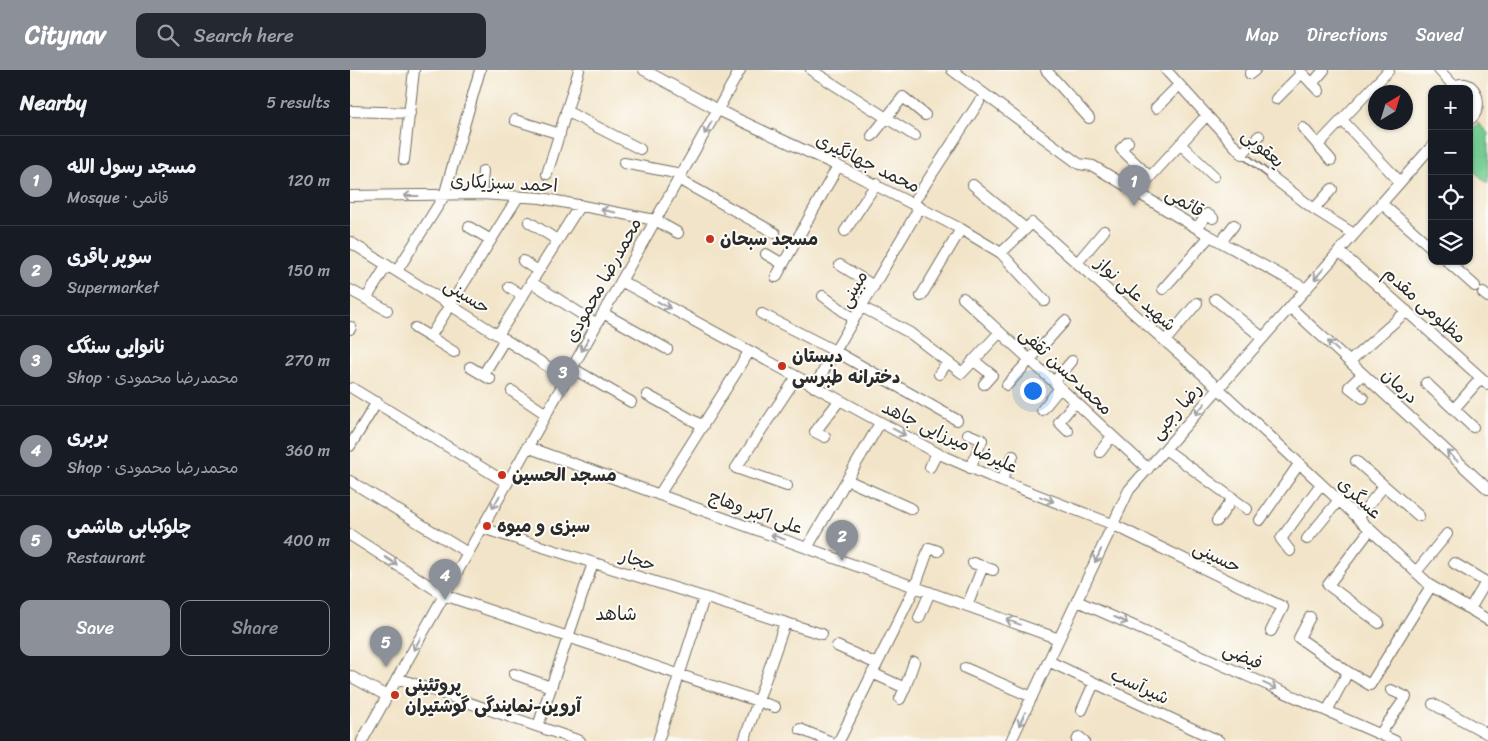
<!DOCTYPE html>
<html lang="en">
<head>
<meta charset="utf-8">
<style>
  :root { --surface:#171b24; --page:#242831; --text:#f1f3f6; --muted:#9ea1a6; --line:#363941; --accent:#8c9099 }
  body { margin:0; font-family:Sriracha,"Playpen Sans Arabic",sans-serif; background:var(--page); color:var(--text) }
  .controls { position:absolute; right:15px; top:15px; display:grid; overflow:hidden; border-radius:10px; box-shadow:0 1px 4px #0004 }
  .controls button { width:45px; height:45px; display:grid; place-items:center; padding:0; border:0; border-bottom:1px solid var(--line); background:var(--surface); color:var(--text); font:25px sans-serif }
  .compass { position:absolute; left:1018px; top:15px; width:45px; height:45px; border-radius:50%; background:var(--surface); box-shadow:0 1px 4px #0004; rotate:38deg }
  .you { position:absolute; left:682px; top:320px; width:18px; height:18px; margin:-12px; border:4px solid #fff; border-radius:50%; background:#1a73e8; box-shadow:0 0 0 8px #1a73e833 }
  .badge { display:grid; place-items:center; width:32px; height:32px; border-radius:50%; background:var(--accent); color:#fff; font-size:16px; font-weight:700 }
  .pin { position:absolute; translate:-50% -41px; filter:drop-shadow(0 1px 2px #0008) }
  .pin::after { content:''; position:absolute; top:26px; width:18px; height:15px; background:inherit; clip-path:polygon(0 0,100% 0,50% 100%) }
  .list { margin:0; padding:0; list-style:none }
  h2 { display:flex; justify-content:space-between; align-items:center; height:65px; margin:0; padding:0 20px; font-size:21px }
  h2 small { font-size:16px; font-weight:400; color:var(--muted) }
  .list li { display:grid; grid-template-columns:32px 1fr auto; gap:15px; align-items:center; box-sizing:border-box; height:90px; padding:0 20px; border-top:1px solid var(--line) }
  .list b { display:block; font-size:19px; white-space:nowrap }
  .list p { margin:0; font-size:16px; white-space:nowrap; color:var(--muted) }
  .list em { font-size:16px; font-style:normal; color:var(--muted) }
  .actions { display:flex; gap:10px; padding:15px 20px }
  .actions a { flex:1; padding:11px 0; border:1px solid var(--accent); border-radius:10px; text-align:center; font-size:18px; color:var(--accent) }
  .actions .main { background:var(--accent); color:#fff }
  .icon { flex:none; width:28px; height:28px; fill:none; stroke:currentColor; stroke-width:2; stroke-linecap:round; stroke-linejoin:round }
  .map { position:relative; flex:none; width:1138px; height:671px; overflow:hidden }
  header { display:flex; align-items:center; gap:30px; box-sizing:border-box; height:70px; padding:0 25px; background:var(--accent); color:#fff }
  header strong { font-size:24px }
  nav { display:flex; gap:28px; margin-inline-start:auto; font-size:18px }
  .search { width:350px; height:45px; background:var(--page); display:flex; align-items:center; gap:12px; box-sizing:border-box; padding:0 18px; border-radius:10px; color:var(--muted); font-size:19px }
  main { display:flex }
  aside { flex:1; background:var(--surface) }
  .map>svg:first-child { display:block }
  .green { fill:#74cc92; stroke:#507c5e }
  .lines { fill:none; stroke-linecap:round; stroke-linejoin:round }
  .lane-casing { stroke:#716c62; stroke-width:8 }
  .street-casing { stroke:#716c62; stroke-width:12 }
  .lane { stroke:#fff; stroke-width:5 }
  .street { stroke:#fff; stroke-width:10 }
  .oneway { stroke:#a0a0a0 }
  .poi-dot { fill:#c8321e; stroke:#fdfcf7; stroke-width:2 }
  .labels { text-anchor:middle; stroke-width:4; stroke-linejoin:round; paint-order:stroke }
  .street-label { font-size:18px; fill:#2b2b2b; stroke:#fdfcf7 }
  .poi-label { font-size:18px; font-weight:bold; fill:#2b2b2b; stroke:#fdfcf7; text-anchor:start }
  .neighbourhood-label { font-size:19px; fill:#2b2b2b; stroke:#fdfcf7 }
</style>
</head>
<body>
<header>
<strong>Citynav</strong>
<div class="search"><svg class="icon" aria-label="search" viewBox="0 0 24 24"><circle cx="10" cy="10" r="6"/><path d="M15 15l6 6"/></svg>Search here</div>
<nav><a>Map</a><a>Directions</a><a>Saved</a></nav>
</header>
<main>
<aside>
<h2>Nearby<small>5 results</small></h2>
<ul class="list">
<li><span class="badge">1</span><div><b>مسجد رسول الله</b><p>Mosque · قائمی</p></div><em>120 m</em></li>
<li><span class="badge">2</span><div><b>سوپر باقری</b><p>Supermarket</p></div><em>150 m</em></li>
<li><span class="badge">3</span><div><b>نانوایی سنگک</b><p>Shop · محمدرضا محمودی</p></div><em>270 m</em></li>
<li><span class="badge">4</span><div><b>بربری</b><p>Shop · محمدرضا محمودی</p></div><em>360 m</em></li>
<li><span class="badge">5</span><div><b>چلوکبابی هاشمی</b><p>Restaurant</p></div><em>400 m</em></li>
</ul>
<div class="actions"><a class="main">Save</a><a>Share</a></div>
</aside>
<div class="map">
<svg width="1138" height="671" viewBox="0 0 1138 671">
  <rect width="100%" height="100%" fill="#fdfcf7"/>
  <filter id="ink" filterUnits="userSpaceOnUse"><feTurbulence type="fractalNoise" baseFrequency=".02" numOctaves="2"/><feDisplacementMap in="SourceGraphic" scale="10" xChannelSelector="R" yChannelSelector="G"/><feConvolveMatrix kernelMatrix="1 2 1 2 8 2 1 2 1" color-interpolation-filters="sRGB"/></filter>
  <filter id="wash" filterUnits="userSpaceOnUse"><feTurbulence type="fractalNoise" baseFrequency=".0096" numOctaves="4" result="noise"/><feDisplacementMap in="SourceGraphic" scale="20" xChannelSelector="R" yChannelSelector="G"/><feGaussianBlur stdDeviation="1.12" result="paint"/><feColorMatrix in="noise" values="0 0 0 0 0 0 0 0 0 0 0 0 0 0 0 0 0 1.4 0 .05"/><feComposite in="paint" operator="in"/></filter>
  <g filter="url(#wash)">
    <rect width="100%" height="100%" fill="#f2e4c8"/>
    <path class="green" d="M1128 53 1138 63V114L1119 97V63Z"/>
  </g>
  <g filter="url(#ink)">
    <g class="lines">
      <g class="lane-casing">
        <path id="lane" d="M892 84 922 107"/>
      </g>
      <g class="street-casing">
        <path id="street" d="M294 0 368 40 488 96 611 159 651 183 695 231
          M461 0 565 66
          M602 0 729 94 743 96 860 166 956 219
          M696 0 739 48
          M816 0 892 84 909 66
          M949 0 969 21
          M1089 0 1103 15
          M900 4 905 0
          M962 14 974 0
          M1100 19C1124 0 1138 38 1119 50
          M926 29 952 3
          M806 38 829 15
          M0 41 60 43
          M216 41 290 79
          M165 50 210 64
          M992 50 1050 112
          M953 58 981 90
          M522 66 553 27 575 45
          M778 72 771 79 800 107
          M830 74 864 106
          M968 75 1039 0
          M54 90 64 0
          M274 93 331 104
          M197 104 229 0
          M922 107 964 139 1004 164
          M328 109 425 163
          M623 115 676 159
          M787 121 857 45
          M131 124 133 101
          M0 126 131 124 191 128 305 150 328 163
          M563 133 629 32
          M1031 133 1082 178
          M964 139 982 119
          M179 152 207 170
          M119 157 141 170
          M847 158 857 144 863 148
          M495 161 526 114
          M0 172 216 308
          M871 172 884 155
          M989 181 1138 314
          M651 183 682 153 868 318 1081 516 1138 550
          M416 184 433 194
          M173 191 188 201
          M1097 191 1125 216
          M727 193 754 161
          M490 195 524 216
          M47 201 94 126 130 0
          M426 207 488 96
          M271 211 587 383 651 411 762 454 933 537 921 561
          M181 212 247 254
          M159 217 173 226
          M813 219 860 166
          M0 220 37 240
          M1133 223 1138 227
          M473 226 504 249
          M571 226 611 159
          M613 228 798 399
          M16 229 37 195
          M865 229 913 268
          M512 237 560 263 612 303 650 262
          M940 237 1138 419
          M253 243 317 279
          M412 244 485 281 607 350
          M65 258 80 267 168 127
          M0 259 1 257
          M148 265 230 135
          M80 267 104 282
          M815 271 847 233
          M623 290 642 305 634 314
          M1000 291 1057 241
          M120 297 140 309
          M222 298 281 332
          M589 304 597 293
          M133 305 155 269
          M704 312 722 291
          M1076 313 1123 357
          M657 315 715 251
          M464 317 570 137
          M2 318 157 413
          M162 321 196 344
          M297 325 353 356
          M1013 328 999 317 1013 304
          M1104 339 1131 308
          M692 340 710 318
          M718 361 709 352 725 332
          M618 364 632 370 620 398
          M475 367 465 362 489 331
          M0 376 27 332
          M177 377 709 569
          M815 379 897 439
          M750 382 762 366
          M1006 391 1069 446
          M580 397 587 383
          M497 410 562 439
          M0 411 118 483
          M651 411 663 386
          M437 416 386 398 446 308
          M309 425 399 282
          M1008 448 1034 416
          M910 450 949 394
          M867 451 883 428
          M132 458 472 564
          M1020 460 978 515 1029 553
          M0 465 94 525 425 637
          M957 469 989 430
          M457 478 530 353
          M940 481 931 469 971 414
          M623 493 643 500
          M1104 493 1136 512 1120 539
          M1066 502 1097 464
          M727 531 1045 671
          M617 536 633 496
          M960 547 949 568 998 602
          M569 548 580 522
          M487 576 527 594
          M698 591 869 671
          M615 598 682 627
          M522 603 555 618 564 592
          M164 604 201 617
          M0 606 37 626
          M47 608 230 671
          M550 629 555 618
          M1083 634 1138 664
          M732 640 744 613
          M977 641 998 602 1020 615 1081 516
          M188 656 243 493
          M450 659 479 671
          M1030 664 1056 627 1041 620
          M12 671 390 0
          M308 671 354 528
          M394 671 435 553
          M489 671 565 517 579 478 588 481
          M661 671 779 420 1082 76
          M727 671 729 667 734 671"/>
      </g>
      <use href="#lane" class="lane"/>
      <use href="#street" class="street"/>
    </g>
    <defs><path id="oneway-shaft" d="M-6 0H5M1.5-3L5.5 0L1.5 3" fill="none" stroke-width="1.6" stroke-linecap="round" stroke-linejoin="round" transform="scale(1.25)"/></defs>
    <g class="oneway">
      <use href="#oneway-shaft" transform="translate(358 58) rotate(120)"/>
      <use href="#oneway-shaft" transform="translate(61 126) rotate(180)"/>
      <use href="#oneway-shaft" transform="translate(258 141) rotate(-168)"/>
      <use href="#oneway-shaft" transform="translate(969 204) rotate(131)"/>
      <use href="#oneway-shaft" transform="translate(314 235) rotate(29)"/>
      <use href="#oneway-shaft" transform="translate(235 275) rotate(120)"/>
      <use href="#oneway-shaft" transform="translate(983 276) rotate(-137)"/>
      <use href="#oneway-shaft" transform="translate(850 339) rotate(131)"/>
      <use href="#oneway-shaft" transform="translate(549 362) rotate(28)"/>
      <use href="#oneway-shaft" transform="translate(1102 386) rotate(-137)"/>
      <use href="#oneway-shaft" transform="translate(697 429) rotate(21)"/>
      <use href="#oneway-shaft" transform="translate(146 432) rotate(119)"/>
      <use href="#oneway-shaft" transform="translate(428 467) rotate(-160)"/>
      <use href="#oneway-shaft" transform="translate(748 486) rotate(115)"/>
      <use href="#oneway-shaft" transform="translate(41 491) rotate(33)"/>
      <use href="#oneway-shaft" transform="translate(771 550) rotate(24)"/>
      <use href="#oneway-shaft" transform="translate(663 552) rotate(-160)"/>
      <use href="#oneway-shaft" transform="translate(67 574) rotate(119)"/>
      <use href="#oneway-shaft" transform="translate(920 616) rotate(24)"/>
      <use href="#oneway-shaft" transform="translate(672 649) rotate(115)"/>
    </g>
  </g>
  <g class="poi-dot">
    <circle cx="360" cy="169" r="5"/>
    <circle cx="432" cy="296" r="5"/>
    <circle cx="152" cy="405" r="5"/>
    <circle cx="137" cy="456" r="5"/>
    <circle cx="45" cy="625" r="5"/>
  </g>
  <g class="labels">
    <g class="street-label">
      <text transform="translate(913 78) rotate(41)" y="6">یعقوبی</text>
      <text transform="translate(518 93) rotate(26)" y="6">محمد جهانگیری</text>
      <text transform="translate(154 113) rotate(3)" y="6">احمد سبزیکاری</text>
      <text transform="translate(835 132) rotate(31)" y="6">قائمی</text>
      <text transform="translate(253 210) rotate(-61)" y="6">محمدرضا محمودی</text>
      <text transform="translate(503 219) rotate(-60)" y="6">مبینی</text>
      <text transform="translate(786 224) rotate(42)" y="6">شهید علی نواز</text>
      <text transform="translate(117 226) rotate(32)" y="6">حسینی</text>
      <text transform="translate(1075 235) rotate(42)" y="6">مظلومی مقدم</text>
      <text transform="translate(716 301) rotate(43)" y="6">محمدحسن ثقفی</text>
      <text transform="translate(1050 316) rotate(43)" y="6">درمان</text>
      <text transform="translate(826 341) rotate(-49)" y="6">رضا رجبی</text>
      <text transform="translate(600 367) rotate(25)" y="6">علیرضا میرزایی جاهد</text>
      <text transform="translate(1010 428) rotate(43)" y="6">عسگری</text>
      <text transform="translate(406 442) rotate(20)" y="6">علی اکبر وهاج</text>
      <text transform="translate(867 487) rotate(26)" y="6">حسینی</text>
      <text transform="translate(288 490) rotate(17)" y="6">حجار</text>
      <text transform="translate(893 586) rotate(24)" y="6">فیضی</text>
      <text transform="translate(790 616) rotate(25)" y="6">شیرآسب</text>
    </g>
    <g class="poi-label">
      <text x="370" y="175">مسجد سبحان</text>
      <text x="442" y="292">دبستان<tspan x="442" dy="21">دخترانه طبرسی</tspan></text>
      <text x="162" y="411">مسجد الحسین</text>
      <text x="147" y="462">سبزی و میوه</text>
      <text x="55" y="621">پروتئینی<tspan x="55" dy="21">آروین-نمایندگی گوشتیران</tspan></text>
    </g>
    <g class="neighbourhood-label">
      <text x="266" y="550">شاهد</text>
    </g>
  </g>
</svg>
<div class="controls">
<button>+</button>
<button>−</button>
<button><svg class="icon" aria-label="locate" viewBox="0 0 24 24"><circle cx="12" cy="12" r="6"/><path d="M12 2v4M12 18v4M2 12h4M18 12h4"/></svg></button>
<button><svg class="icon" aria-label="layers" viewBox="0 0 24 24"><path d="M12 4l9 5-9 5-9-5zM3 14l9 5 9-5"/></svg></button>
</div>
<svg class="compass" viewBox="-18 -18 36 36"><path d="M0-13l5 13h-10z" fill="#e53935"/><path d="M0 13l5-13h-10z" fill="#9ea1a6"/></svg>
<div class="you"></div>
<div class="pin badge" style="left:784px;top:136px">1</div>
<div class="pin badge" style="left:492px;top:491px">2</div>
<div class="pin badge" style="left:213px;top:327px">3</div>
<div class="pin badge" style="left:95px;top:530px">4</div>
<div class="pin badge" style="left:36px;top:597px">5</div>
</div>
</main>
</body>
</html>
